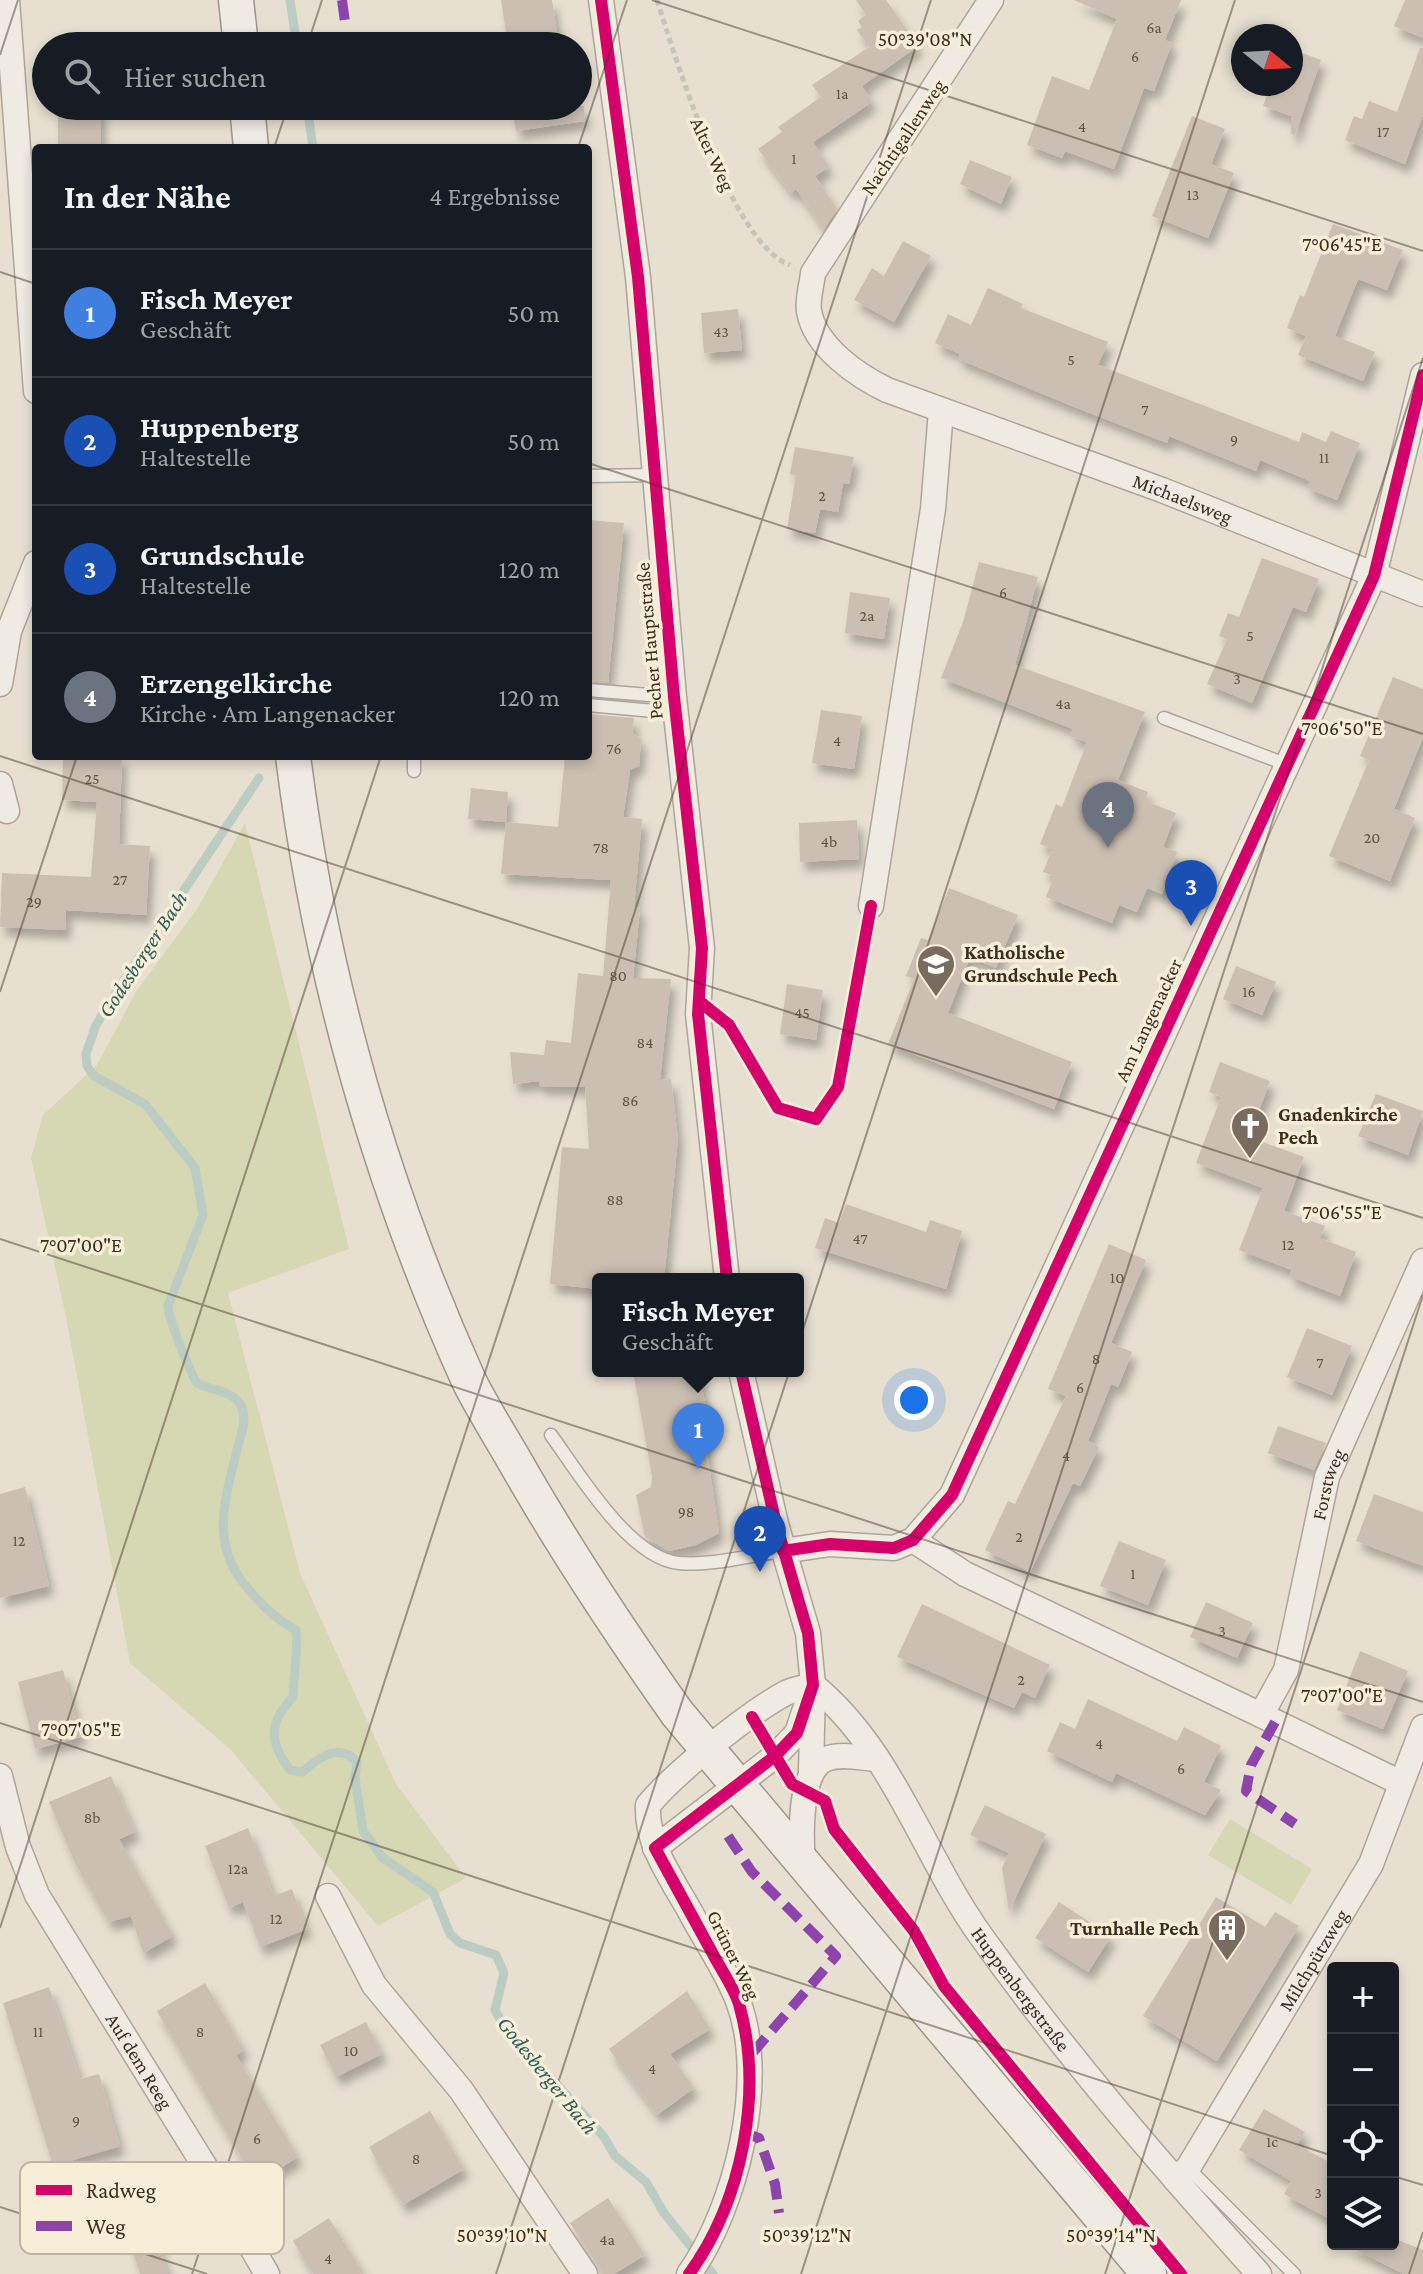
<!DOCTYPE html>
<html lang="de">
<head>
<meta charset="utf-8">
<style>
  :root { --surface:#171b24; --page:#20242c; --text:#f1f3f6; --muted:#9ea1a6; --line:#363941; --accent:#786c5e }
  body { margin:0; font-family:"Crimson Pro",serif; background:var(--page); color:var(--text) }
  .controls { position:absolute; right:24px; bottom:24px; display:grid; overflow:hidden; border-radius:8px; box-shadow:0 4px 12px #0003 }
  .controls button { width:72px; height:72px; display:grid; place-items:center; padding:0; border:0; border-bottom:2px solid var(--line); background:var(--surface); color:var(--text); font:40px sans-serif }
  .compass { position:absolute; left:1231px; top:24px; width:72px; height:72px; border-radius:50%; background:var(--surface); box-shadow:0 4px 12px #0003; rotate:108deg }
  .you { position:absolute; left:914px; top:1400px; width:28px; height:28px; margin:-20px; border:6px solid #fff; border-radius:50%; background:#1a73e8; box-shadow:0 0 0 12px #1a73e833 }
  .badge { display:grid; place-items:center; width:52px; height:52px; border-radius:50%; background:var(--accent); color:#fff; font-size:26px; font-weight:700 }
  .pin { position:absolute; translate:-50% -66px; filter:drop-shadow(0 2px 4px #0008) }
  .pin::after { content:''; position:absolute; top:42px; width:28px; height:24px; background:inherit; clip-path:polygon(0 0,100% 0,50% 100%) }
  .popup { position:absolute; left:592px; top:1273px; width:212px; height:104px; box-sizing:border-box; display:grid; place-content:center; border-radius:8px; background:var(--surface); filter:drop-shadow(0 2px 6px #0005); font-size:26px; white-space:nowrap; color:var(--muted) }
  .popup b { font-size:30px; color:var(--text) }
  .popup::after { content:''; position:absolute; left:50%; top:100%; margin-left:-16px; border:16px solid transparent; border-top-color:var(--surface) }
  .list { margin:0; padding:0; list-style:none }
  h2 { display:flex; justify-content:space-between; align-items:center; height:104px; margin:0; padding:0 32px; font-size:34px }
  h2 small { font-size:26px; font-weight:400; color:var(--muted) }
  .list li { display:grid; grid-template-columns:52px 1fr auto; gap:24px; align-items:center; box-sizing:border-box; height:128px; padding:0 32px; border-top:2px solid var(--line) }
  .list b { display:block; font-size:30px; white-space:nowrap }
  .list p { margin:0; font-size:26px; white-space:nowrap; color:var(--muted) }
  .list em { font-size:26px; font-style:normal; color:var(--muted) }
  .icon { flex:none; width:44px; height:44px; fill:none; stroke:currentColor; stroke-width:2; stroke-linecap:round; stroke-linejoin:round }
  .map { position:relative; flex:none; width:1423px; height:2274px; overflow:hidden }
  .search { position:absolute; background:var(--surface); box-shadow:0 4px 12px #0003; left:32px; top:32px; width:560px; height:88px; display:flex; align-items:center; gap:20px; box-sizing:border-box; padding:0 28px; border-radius:44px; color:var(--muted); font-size:30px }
  .panel { position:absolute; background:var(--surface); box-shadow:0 4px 12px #0003; left:32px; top:144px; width:560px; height:616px; border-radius:8px }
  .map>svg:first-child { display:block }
  .green { fill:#d6d7b3 }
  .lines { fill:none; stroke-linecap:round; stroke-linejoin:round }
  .stream { stroke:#bcccc2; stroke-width:9 }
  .building { fill:#cbbfb2; filter:url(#shadow) }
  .service-casing { stroke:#ada599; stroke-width:15 }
  .minor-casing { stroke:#ada599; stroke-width:27 }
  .secondary-casing { stroke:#9c958a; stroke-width:37 }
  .path { stroke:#c8c2b9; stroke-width:5; stroke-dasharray:6 4; stroke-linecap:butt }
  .service { stroke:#efebe3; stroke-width:12 }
  .minor { stroke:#efebe3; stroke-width:24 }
  .secondary { stroke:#efebe3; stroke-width:34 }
  .quiet { stroke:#8e44ad; stroke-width:10; stroke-dasharray:20 10; stroke-linecap:butt }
  .cycleway-casing { stroke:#f7eed8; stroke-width:17 }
  .cycleway { stroke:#d6006c; stroke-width:12 }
  .ticks { fill:none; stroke:#3d2e20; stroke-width:2; stroke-opacity:0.45 }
  .labels { text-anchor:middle; stroke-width:7; stroke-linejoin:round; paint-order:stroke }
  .number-label { font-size:16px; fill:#605244 }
  .street-label { font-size:20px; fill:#3d2e20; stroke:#f7eed8 }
  .poi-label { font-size:20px; font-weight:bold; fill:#3d2e20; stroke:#f7eed8; text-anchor:start }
  .water-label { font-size:22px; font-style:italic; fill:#2f5d5a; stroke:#f7eed8 }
  .key { fill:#f7eed8; stroke:#bfb4a1; stroke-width:2 }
  .key-label { font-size:22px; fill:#3d2e20 }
  .ticks-label { font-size:20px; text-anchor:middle; fill:#3d2e20; stroke:#f7eed8; stroke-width:7; stroke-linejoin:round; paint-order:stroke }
</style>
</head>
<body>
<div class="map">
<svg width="1423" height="2274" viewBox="0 0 1423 2274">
  <defs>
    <filter id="shadow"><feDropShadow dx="5" dy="9" stdDeviation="4" flood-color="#0004"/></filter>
  </defs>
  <rect width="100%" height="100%" fill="#e7e0d1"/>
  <path class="green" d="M245 823 349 1249 228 1293 300 1573 396 1784 466 1878 378 1926 231 1750 130 1663 66 1317 31 1158 43 1115 97 1065 137 990 197 909Z
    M1230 1819 1312 1869 1291 1905 1208 1855Z"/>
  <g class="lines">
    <path class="stream" d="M290 0 297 46
      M307 106 313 148
      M259 778 120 986 96 1025 86 1054 87 1066 94 1076 145 1104 195 1168 203 1215 168 1306C169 1320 189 1370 197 1383 210 1390 233 1391 240 1404 248 1417 242 1432 238 1446 225 1501 208 1545 250 1591 265 1608 276 1619 296 1630 299 1640 293 1682 293 1697 269 1722 268 1741 290 1770L302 1772C318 1758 339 1742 357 1762L355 1777 363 1831 383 1858 433 1892 450 1934 460 1943 496 1955 504 1973 495 2010 502 2023 604 2137 615 2156 646 2182 664 2213 713 2274"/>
  </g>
  <path class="building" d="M501 0H552L559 46H508Z
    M856 0H886L918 46 862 86 872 102 813 142 829 167 815 176 837 209 824 229 796 189 791 193 758 149 782 132 778 127 821 97 812 85 869 47 857 30 862 27 858 21 866 15Z
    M1074 0H1181L1165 40 1172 43 1154 91 1144 88 1114 169 1065 151 1062 158 1027 145 1052 76 1089 90 1117 19Z
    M1405 0H1423V38L1394 26Z
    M1420 48H1423V114L1405 164 1345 140 1354 116 1362 119 1369 101 1397 112Z
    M1291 49 1321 60 1295 135 1291 134V116L1263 106 1271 84H1291Z
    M58 106H101V148H58Z
    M512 106H584L585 121 516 131Z
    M1192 116 1225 129 1211 164 1234 173 1208 238 1152 216Z
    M970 160 1012 177 1001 204 960 184Z
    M1333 224 1403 250 1387 290 1358 279 1335 336 1375 352 1363 381 1298 355 1306 336 1287 328 1300 295 1304 297Z
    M903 241 931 256 894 322 854 300 872 268 884 276Z
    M988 288 1023 304 1021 308 1108 342 1098 365 1299 442 1302 432 1326 442 1331 431 1360 443 1337 500 1307 488 1310 481 1260 460 1256 471 1169 436 1167 443 1072 406 958 359 960 354 935 343 948 314 971 325Z
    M738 309 742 350 704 353 701 313Z
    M795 447 854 457 849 484 843 483 838 512 820 509 815 533 787 529 796 475 790 474Z
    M588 520 624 523 608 683 588 681Z
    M1262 558 1319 579 1306 612 1293 607 1252 703 1207 684 1227 639 1219 636 1228 613 1239 617Z
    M979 562 1038 577 1015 665 1145 712 1118 780 1148 792 1145 801 1176 813 1163 847 1177 852 1162 894 1147 888 1137 912 1119 905 1112 923 1046 897 1054 876 1043 872 1052 849 1040 844 1056 804 1062 807 1087 742 1070 736 1073 729 941 678 963 622Z
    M850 592 890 598 884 639 845 633Z
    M1393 677 1423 689V737L1394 809 1415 818 1390 881 1329 856 1369 760 1360 756Z
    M821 710 862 716 854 769 812 763Z
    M588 714 634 718 632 733 641 739 639 766 630 770 623 817 642 819 634 907 640 908 633 978 671 979 660 1080 671 1079 678 1139 664 1279H598V1289L550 1284 562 1147 589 1149 585 1087 540 1086 539 1081 513 1084 510 1052 544 1055 546 1040 571 1043 578 973 603 976 611 880 501 874 506 822 558 827 565 756H588Z
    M63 756H122L119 844 150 846 146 915 66 910V930L0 927 2 873 91 877 97 802 62 800Z
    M471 788 508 792 506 822 468 819Z
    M857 820 859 859 800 862 799 823Z
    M949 888 1018 915 996 968 970 957 948 1013 1072 1062 1054 1109 888 1044 914 979 906 976 921 938 928 940Z
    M1236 966 1276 982 1262 1015 1223 999Z
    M787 984 823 990 816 1040 780 1034Z
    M1220 1062 1270 1081 1249 1137 1304 1157 1284 1211 1325 1226 1320 1238 1356 1252 1340 1296 1289 1276 1292 1270 1239 1250 1263 1188 1196 1163 1221 1097 1209 1092Z
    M1376 1094 1423 1111 1408 1155 1358 1136Z
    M846 1204 926 1232 930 1220 962 1231 946 1289 815 1248 825 1218 839 1223Z
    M1109 1244 1146 1260 1111 1343 1132 1352 1118 1387 1111 1384 1088 1441 1099 1447 1080 1486 1073 1483 1030 1572 985 1550 1008 1501 1015 1504 1066 1396 1048 1389Z
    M1307 1328 1352 1346 1332 1395 1287 1377Z
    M633 1371H699L710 1430 704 1431 719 1533 696 1545 669 1551 645 1537 636 1495 651 1487 652 1476Z
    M1278 1426 1326 1443 1314 1470 1268 1453Z
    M25 1487 49 1586 0 1598V1494Z
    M1374 1494 1423 1512V1566L1356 1541Z
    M1119 1541 1166 1560 1148 1605 1100 1586Z
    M1206 1602 1253 1623 1237 1658 1190 1637Z
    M922 1604 1050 1665 1035 1698 1022 1692 1014 1708 897 1657Z
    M1360 1651 1408 1671 1383 1729 1337 1710Z
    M63 1670 81 1737 35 1749 18 1682Z
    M1088 1699 1177 1741 1184 1727 1221 1746 1204 1782 1221 1790 1205 1815 1116 1773 1112 1782 1047 1751 1060 1722 1075 1729Z
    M111 1776 135 1832 119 1839 173 1936 143 1953 131 1916 109 1922 75 1863 49 1802Z
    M985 1805 1046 1834 1009 1911 1002 1868 1009 1853 970 1835Z
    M248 1828 274 1896 292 1889 307 1929 260 1947 243 1902 229 1908 205 1846Z
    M1216 1897 1265 1927 1275 1912 1299 1926 1217 2061 1143 2016Z
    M1059 1902 1111 1936 1088 1972 1035 1938Z
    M205 1983 244 2050 236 2055 298 2157 256 2183 157 2011Z
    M49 1987 80 2079 99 2074 120 2146 53 2166 3 2003Z
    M687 1991 710 2029 670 2054 694 2088 657 2115 609 2049Z
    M366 2022 382 2054 336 2077 320 2045Z
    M1264 2109 1305 2132 1297 2145 1333 2164V2221L1284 2194 1291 2181 1239 2150Z
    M430 2111 464 2169 403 2205 369 2147Z
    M155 2165 177 2234 157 2241 168 2274H140L110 2180Z
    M608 2198 645 2255 614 2274H603L570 2223Z
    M329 2218 364 2274H313L293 2241Z
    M1393 2238 1423 2250V2274H1404L1345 2244H1393Z"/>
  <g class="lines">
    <g class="service-casing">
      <path id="service" d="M588 476 655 475
        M588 690 674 697
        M588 705 676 713
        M1164 718 1288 765
        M414 771V756
        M551 1435C578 1472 629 1558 679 1563 712 1566 750 1555 783 1551
        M1188 2168 1294 2274"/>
    </g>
    <g class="minor-casing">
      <g id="minor">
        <path d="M7 0 36 391"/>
        <path d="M601 0 638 277 674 697 702 948 698 1014 727 1279"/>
        <path id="s1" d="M991 0 813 273C812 284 807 300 809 311 815 347 858 376 887 390L1162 490 1423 594"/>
        <path d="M0 684 9 631 36 563"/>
        <path d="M0 784 7 811"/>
        <path d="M871 906 933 509 941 411"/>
        <path d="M741 1371 776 1524 808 1633 813 1685 811 1772"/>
        <path id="s2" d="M913 1540 965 1574 1261 1715 1286 1670 1327 1477 1423 1261"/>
        <path d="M783 1551 830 1544 894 1548 913 1540 952 1495 1374 576 1423 375"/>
        <path id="s3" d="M813 1685C892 1749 923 1855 981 1936 1066 2055 1162 2166 1259 2274"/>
        <path d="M1261 1715 1401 1783"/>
        <path id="s4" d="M0 1776 18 1847 37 1895 204 2165 267 2274"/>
        <path d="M655 1848 775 1756 797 1733 806 1706"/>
        <path d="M803 1865C801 1839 798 1770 826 1759 841 1753 861 1758 877 1759"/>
        <path d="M328 1896 374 1985 461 2090 585 2274"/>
        <path id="s5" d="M1175 2179 1188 2168 1371 1864 1423 1727"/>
        <path d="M689 2274C736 2208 768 2079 738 2001 727 1972 707 1943 692 1915 673 1880 646 1846 648 1805 676 1772 746 1715 784 1694 792 1689 804 1688 813 1685"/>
      </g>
    </g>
    <g class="secondary-casing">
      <path id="secondary" d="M236 0 241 46
        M247 106 251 148
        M293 756C320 972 379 1182 469 1381 483 1409 501 1437 517 1465 566 1551 620 1632 677 1713L1149 2274"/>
    </g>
    <path class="path" d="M657 0C676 59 732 245 790 265"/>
    <use href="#service" class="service"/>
    <use href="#minor" class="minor"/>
    <use href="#secondary" class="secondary"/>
    <path class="quiet" d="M342 0 345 22
      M1275 1722 1251 1765 1246 1791 1295 1824
      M728 1836 752 1872 836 1956 749 2057
      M744 2133 759 2138 775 2184 779 2213"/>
    <g class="cycleway-casing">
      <path id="cycleway" d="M601 0 638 277 674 697 702 948 698 1014 727 1279
        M699 1001 729 1025 778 1108 816 1119 838 1087 871 906
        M783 1551 830 1544 894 1548 913 1540 952 1495 1374 576 1423 375
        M752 1717 792 1784 825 1801 834 1829 914 1931 944 1986 1181 2274
        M689 2274C742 2201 764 2092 739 2004 734 1988 722 1971 714 1956 694 1920 675 1884 655 1848L775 1756 797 1733 813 1685 808 1633 776 1524 741 1371"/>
    </g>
    <use href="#cycleway" class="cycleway"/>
  </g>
  <path class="ticks" d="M652 0 1423 251M307 46 322 0M0 55 18 0M274 148 288 106M578 148 627 0M0 272 36 284M588 463 1423 734M0 756 1423 1218M0 992 77 756M0 1239 1423 1702M0 1723 1333 2156M0 1928 381 756M1393 2176 1423 2185M0 2207 207 2274M192 2274 931 0M496 2274 1235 0M801 2274 1423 358M1105 2274 1423 1295M1409 2274 1423 2232"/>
  <defs>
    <g id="school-pin" transform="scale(2)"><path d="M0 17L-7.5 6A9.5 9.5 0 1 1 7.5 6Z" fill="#786c5e" stroke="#f7eed8"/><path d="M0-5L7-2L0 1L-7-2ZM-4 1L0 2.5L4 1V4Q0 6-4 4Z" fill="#fff"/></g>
    <g id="church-pin" transform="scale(2)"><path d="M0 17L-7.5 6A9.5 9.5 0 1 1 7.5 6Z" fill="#786c5e" stroke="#f7eed8"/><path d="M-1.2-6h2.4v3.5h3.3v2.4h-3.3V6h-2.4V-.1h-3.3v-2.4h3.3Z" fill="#fff"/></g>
    <g id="building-pin" transform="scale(2)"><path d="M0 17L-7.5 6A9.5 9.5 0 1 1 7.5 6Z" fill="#786c5e" stroke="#f7eed8"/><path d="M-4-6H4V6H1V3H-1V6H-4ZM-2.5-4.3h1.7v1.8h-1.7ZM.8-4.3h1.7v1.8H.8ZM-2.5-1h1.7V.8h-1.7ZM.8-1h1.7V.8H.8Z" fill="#fff"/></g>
  </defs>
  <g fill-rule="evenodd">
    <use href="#school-pin" x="936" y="964"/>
    <use href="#church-pin" x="1250" y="1126"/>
    <use href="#building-pin" x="1227" y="1928"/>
  </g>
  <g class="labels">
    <g class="number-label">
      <text x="1154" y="33">6a</text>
      <text x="1135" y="62">6</text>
      <text x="842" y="99">1a</text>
      <text x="1082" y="132">4</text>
      <text x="1383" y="137">17</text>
      <text x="794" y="164">1</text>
      <text x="1193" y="200">13</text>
      <text x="721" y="337">43</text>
      <text x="1071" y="365">5</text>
      <text x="1145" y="415">7</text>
      <text x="1234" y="445">9</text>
      <text x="1324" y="463">11</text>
      <text x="822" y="501">2</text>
      <text x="1003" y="598">6</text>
      <text x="867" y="621">2a</text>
      <text x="1250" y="641">5</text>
      <text x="1237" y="684">3</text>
      <text x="1063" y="709">4a</text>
      <text x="837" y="746">4</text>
      <text x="614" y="754">76</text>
      <text x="92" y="784">25</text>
      <text x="1372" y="843">20</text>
      <text x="829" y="847">4b</text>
      <text x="601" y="853">78</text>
      <text x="120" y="885">27</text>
      <text x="34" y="907">29</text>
      <text x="618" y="981">80</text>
      <text x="1249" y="997">16</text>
      <text x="802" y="1018">45</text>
      <text x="645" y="1048">84</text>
      <text x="630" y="1106">86</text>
      <text x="615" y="1205">88</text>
      <text x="860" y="1244">47</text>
      <text x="1288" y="1250">12</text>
      <text x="1117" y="1283">10</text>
      <text x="1096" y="1364">8</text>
      <text x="1320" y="1368">7</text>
      <text x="1080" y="1393">6</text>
      <text x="1066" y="1461">4</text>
      <text x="686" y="1517">98</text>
      <text x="1019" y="1542">2</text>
      <text x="19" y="1546">12</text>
      <text x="1133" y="1579">1</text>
      <text x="1222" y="1636">3</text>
      <text x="1021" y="1685">2</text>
      <text x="1099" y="1749">4</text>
      <text x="1181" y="1774">6</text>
      <text x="92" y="1823">8b</text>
      <text x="238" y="1874">12a</text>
      <text x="276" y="1924">12</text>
      <text x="38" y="2037">11</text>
      <text x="200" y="2037">8</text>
      <text x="351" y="2056">10</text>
      <text x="652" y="2074">4</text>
      <text x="76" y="2126">9</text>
      <text x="257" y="2144">6</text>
      <text x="1272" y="2147">1c</text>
      <text x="416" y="2164">8</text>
      <text x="1318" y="2198">3</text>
      <text x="607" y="2245">4a</text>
      <text x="328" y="2264">4</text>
    </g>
    <g class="street-label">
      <text transform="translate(903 137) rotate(-56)" y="7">Nachtigallenweg</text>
      <text transform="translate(713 154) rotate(65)" y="7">Alter Weg</text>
      <text dy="7" stroke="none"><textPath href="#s1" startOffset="794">Michaelsweg</textPath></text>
      <text transform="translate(649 641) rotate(-95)" y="7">Pecher Hauptstraße</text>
      <text transform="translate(1148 1020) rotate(-65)" y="7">Am Langenacker</text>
      <text dy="7" stroke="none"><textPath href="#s2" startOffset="632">Forstweg</textPath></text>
      <text transform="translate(734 1955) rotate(64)" y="7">Grüner Weg</text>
      <text dy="7" stroke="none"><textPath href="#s5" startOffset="260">Milchpützweg</textPath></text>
      <text dy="7" stroke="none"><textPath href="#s3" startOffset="370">Huppenbergstraße</textPath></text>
      <text dy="7" stroke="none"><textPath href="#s4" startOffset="320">Auf dem Reeg</textPath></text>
    </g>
    <g class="poi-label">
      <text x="964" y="959">Katholische<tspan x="964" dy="23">Grundschule Pech</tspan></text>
      <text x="1278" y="1121">Gnadenkirche<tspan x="1278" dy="23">Pech</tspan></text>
      <text x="1199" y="1935" text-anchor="end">Turnhalle Pech</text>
    </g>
    <g class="water-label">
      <text transform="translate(142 954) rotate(-57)" y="8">Godesberger Bach</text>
      <text transform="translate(548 2075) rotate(51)" y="8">Godesberger Bach</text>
    </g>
  </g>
  <rect x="20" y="2162" width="264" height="92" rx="12" class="key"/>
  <rect x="36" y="2185" width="36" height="10" fill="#d6006c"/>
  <rect x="36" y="2221" width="36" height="10" fill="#8e44ad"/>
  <g class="key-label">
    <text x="86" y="2198">Radweg</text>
    <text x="86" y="2234">Weg</text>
  </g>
  <g class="ticks-label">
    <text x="925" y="46">50°39'08"N</text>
    <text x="1342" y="251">7°06'45"E</text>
    <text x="1342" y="735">7°06'50"E</text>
    <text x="1342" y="1219">7°06'55"E</text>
    <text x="81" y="1252">7°07'00"E</text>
    <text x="1342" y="1702">7°07'00"E</text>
    <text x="81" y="1736">7°07'05"E</text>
    <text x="502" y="2242">50°39'10"N</text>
    <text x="807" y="2242">50°39'12"N</text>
    <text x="1111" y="2242">50°39'14"N</text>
  </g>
</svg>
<div class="controls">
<button>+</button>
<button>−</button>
<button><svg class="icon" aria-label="locate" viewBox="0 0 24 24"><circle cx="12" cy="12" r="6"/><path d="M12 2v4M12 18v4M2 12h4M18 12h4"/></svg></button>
<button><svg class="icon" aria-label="layers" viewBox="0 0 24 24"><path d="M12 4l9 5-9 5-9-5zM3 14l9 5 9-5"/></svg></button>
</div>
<svg class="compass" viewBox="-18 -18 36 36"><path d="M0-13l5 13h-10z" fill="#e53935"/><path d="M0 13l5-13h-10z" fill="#9ea1a6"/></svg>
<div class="you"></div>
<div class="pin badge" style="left:698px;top:1469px;background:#3f7fe0">1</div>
<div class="popup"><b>Fisch Meyer</b>Geschäft</div>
<div class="pin badge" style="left:760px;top:1572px;background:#1a4fb4">2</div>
<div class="pin badge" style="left:1191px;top:926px;background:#1a4fb4">3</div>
<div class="pin badge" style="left:1108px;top:848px;background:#6b7280">4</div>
<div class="search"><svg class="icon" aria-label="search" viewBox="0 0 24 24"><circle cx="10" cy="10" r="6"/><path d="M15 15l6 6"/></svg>Hier suchen</div>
<section class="panel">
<h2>In der Nähe<small>4 Ergebnisse</small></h2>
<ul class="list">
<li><span class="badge" style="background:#3f7fe0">1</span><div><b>Fisch Meyer</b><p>Geschäft</p></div><em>50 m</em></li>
<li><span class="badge" style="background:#1a4fb4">2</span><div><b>Huppenberg</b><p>Haltestelle</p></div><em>50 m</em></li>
<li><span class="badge" style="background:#1a4fb4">3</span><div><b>Grundschule</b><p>Haltestelle</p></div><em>120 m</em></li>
<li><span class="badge" style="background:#6b7280">4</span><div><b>Erzengelkirche</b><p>Kirche · Am Langenacker</p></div><em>120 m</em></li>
</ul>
</section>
</div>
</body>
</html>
